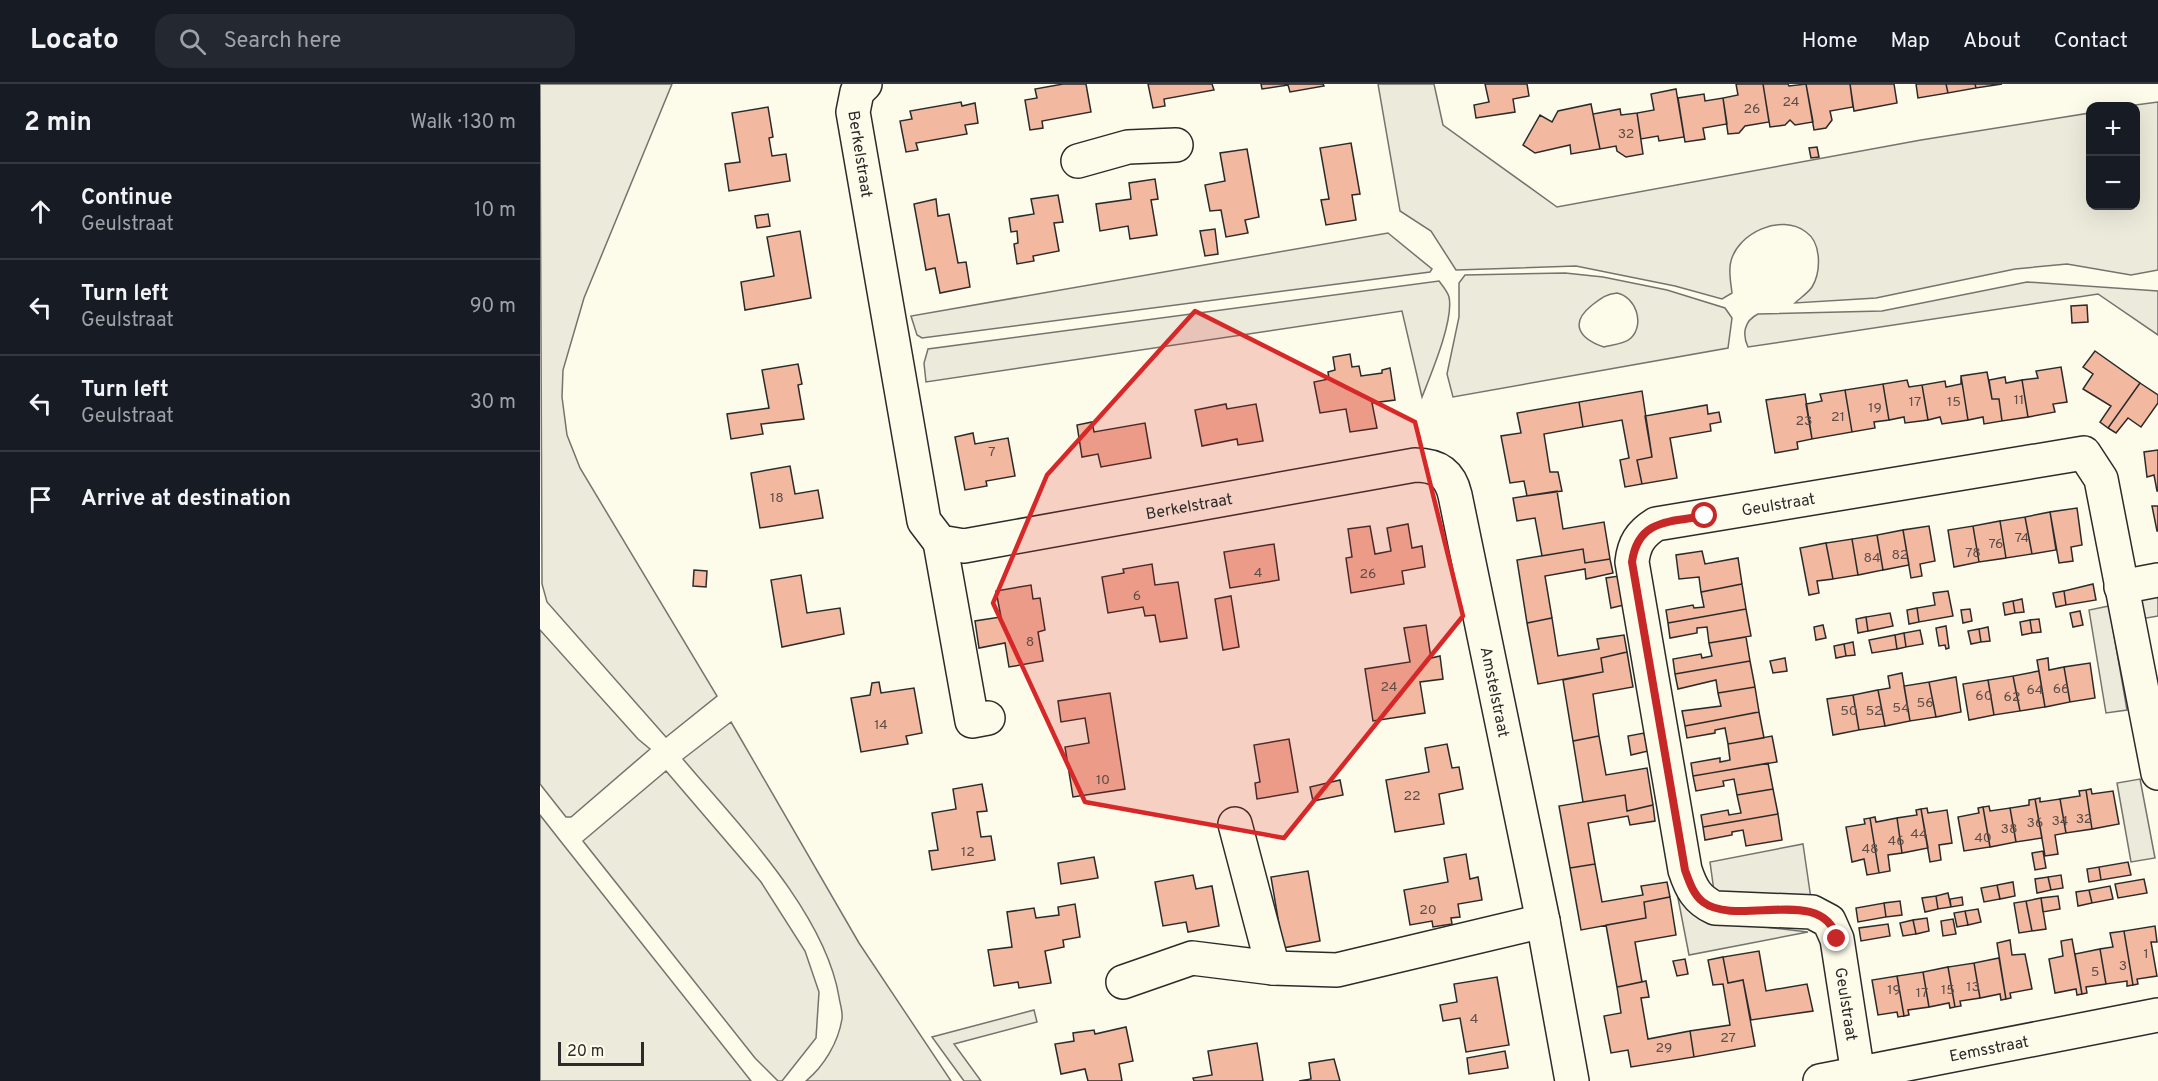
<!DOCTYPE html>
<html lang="en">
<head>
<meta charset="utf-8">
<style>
  :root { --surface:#171b24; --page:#242831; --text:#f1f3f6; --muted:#9ea1a6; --line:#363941 }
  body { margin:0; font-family:Overpass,sans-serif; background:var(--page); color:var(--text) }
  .controls { position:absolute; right:18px; top:18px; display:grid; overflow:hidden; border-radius:12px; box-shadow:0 6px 24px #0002 }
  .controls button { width:54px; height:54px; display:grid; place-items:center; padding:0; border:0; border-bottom:2px solid var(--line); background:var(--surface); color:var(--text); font:30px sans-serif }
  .scale { position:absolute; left:18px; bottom:15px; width:86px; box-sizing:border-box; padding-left:6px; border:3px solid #2b2b2b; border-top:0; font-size:16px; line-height:21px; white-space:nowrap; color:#2b2b2b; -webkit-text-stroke:4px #fdfbea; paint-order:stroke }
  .stop { position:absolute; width:18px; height:18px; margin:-14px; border:4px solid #c62828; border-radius:50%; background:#fff }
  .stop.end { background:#c62828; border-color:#fff; box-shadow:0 2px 6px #0008 }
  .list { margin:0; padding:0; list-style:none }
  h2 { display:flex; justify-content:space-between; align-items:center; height:78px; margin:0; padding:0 24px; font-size:26px }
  h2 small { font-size:20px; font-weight:400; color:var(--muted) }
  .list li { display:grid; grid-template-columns:39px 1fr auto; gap:18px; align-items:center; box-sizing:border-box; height:96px; padding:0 24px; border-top:2px solid var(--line) }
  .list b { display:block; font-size:22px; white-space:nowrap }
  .list p { margin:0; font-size:20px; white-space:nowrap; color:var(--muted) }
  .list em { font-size:20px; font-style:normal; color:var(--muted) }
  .icon { flex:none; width:33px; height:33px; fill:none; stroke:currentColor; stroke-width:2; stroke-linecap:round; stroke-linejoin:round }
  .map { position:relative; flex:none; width:1618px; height:997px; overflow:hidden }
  header { display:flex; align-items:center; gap:36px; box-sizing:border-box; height:84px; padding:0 30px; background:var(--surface); border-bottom:2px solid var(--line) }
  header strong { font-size:28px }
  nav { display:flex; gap:33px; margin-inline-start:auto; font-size:21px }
  .search { width:420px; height:54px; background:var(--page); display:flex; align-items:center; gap:15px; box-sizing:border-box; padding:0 21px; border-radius:18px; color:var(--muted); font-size:22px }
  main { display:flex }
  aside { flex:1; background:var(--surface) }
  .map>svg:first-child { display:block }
  .green { fill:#ecebdb; stroke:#74746e; stroke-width:1.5; fill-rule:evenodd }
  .parking { fill:#eceadb; stroke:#74746e; stroke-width:1.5 }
  .building { fill:#f2b8a0; stroke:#2b2b2b; stroke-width:1.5 }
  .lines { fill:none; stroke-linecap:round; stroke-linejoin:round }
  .minor-casing { stroke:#2b2b2b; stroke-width:36 }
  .minor { stroke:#fdfbea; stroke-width:33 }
  .route { stroke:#c62828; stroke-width:8 }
  .marked { fill:#d62828; fill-opacity:0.2; stroke:#d62828; stroke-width:4.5; stroke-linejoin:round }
  .labels { text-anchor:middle; stroke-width:4.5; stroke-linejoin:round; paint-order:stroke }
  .number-label { font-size:14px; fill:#5d4e48 }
  .street-label { font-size:16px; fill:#2b2b2b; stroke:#fdfbea }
</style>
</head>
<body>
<header>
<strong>Locato</strong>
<div class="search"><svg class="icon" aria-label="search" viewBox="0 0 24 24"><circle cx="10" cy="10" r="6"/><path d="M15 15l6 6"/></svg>Search here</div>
<nav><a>Home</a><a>Map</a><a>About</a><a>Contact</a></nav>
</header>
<main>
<aside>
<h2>2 min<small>Walk · 130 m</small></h2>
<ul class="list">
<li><svg class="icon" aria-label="ahead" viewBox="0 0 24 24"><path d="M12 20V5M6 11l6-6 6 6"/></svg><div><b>Continue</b><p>Geulstraat</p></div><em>10 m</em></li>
<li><svg class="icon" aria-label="left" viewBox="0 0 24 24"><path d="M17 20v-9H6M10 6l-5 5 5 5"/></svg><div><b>Turn left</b><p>Geulstraat</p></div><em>90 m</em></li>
<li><svg class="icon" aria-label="left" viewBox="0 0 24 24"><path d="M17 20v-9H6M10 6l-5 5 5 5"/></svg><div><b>Turn left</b><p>Geulstraat</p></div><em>30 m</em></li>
<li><svg class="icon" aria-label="arrive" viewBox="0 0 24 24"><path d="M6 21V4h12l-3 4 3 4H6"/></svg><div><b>Arrive at destination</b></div></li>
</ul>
</aside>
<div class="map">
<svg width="1618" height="997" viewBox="0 0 1618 997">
  <rect width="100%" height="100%" fill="#fdfbea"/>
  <path class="green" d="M0 0H132L44 214 23 286 22 313 27 351 40 384 177 612 126 653 7 518 2 500Z
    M838 0H894L903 41 1017 123 1381 56 1550 29V122H1596V22H1588L1618 18V186L1591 191 1527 180 1475 185 1336 214 1255 219C1260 214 1268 209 1272 203 1281 188 1282 159 1266 148 1241 129 1198 149 1191 177 1188 186 1191 200 1192 209L1182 215 1135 202 1036 182 916 186 891 147 860 127Z
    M848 149 892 185 890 188 382 254 377 251 371 232Z
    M1025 189 1063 193 1127 206 1185 224 1192 234 1188 264 913 313 907 290 919 233V199L925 191ZM1077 209C1096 213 1105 240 1091 254 1085 260 1071 261 1064 263 1040 255 1029 240 1051 222 1060 215 1065 210 1077 209Z
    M899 197C902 201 908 208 909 213 914 236 891 290 882 313L862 227 386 298 384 279 388 265Z
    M1487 198 1618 207V251L1558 210 1208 263C1202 250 1204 237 1218 230L1342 227Z
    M0 546 98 655 110 665 31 733H26L0 700Z
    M191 638 319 859 411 997H266C284 982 298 959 302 935 303 928 300 920 299 913 285 828 197 739 143 675Z
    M126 687 221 798 265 867 279 908 276 954 242 997H238L215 974 43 757Z
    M0 731 22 759 211 997H0Z
    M494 926 497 938 414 960 441 997H424L392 953Z"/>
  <path class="parking" d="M1618 506V532L1601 535 1597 510Z
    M1569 522 1587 626 1566 629 1549 526Z
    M1600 695 1615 774 1591 778 1577 699Z
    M1263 760 1271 815 1232 816 1174 807 1170 778Z
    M1137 809 1144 821 1162 836 1268 848 1149 871Z"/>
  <path class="building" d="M523 0H546L551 28 502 37 503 44 490 46 485 16 497 14 495 5Z
    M608 0H672L674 6 624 15 625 22 613 24Z
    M721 0H783L784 2 750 8 748 1 722 5Z
    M945 0H987L989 12 973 15 975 28 936 34 934 21 949 18Z
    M1196 0H1223L1229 38 1205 42 1199 49 1188 50 1183 14 1198 11Z
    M1223 0H1248L1249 2 1266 0 1273 38 1255 41 1250 36 1245 41 1230 43Z
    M1266 0H1310L1313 23 1290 27 1292 36 1286 44 1274 46Z
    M1310 0H1354L1357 19 1314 27Z
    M1376 0H1406L1408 9 1378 14Z
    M1406 0H1435L1436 4 1408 9Z
    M1435 0H1462L1436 4Z
    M1136 5 1144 53 1119 57 1118 52 1101 55 1097 29 1114 26 1111 10Z
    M1164 10 1165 17 1183 14 1187 40 1163 44 1165 55 1145 58 1138 14Z
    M421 18 422 22 435 19 438 39 425 41 427 50 376 59 378 66 366 68 360 37 372 35 370 27Z
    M1051 20 1060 65 1031 70 1030 61 995 69 983 61 1000 31 1012 38 1018 27Z
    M228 23 233 53 229 54 232 72 246 70 250 97 189 107 185 80 200 78 192 29Z
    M1080 25 1081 31 1097 29 1103 70 1086 73 1077 67 1076 62 1060 65 1053 30Z
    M811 59 820 110 812 111 816 136 786 141 781 116 789 115 780 64Z
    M1277 63 1279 73 1271 74 1269 64Z
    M707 65 719 133 705 136 708 149 686 153 681 126 670 127 665 101 685 97 680 69Z
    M615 95 618 115 611 116 617 151 590 155 588 142 560 147 556 120 591 115 589 99Z
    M518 111 523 138 514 139 519 167 493 172 494 177 477 180 474 160 478 159 477 147 471 148 469 134 494 130 491 115Z
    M396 115 398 132 409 130 418 179 426 178 430 203 400 209 395 184 386 186 374 120Z
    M228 130 230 142 217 144 215 132Z
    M675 145 678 170 665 172 660 147Z
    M260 147 271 214 205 226 201 198 234 192 227 153Z
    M1547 221 1548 238 1532 239 1531 222Z
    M1555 267 1600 299 1568 344 1560 338 1571 322 1543 305 1553 290 1543 283Z
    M810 270 812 283 819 282 821 292 842 289V286L850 284 855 316 832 319 837 344 810 348 806 325 780 329 774 298 789 295 788 288 795 286 793 273Z
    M258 280 262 300 258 301 264 335 221 340 223 350 191 355 187 330 229 324 222 286Z
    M1521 283 1527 318 1513 320 1515 328 1488 333 1482 296 1498 294 1496 287Z
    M1447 288 1452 315H1459L1462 337 1444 340 1443 333 1428 336 1421 292Z
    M1421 292 1428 336 1402 340 1400 333 1388 336 1382 301 1405 297 1406 303 1421 300Z
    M1465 293 1466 299 1482 296 1488 333 1462 337 1459 315H1452L1449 296Z
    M1367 296 1369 303 1382 301 1388 336 1365 339 1364 333 1349 336 1343 300Z
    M1600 299 1618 311V319L1601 343 1588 334 1576 349 1568 344Z
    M1343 300 1349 336 1334 338 1335 344 1312 348 1305 306Z
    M1305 306 1312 348 1272 355 1266 320 1282 317 1280 310Z
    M1102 307 1112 373 1097 376 1102 400 1085 403 1080 376 1089 374 1082 336 1043 343 1039 318Z
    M1265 310 1272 355 1257 358 1258 365 1235 369 1226 316Z
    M1039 318 1043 343 1004 350 1010 388H1018L1022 407 987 412 984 397 970 399 961 352 981 349 977 329Z
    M686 320 687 325 716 320 723 357 698 361 697 355 662 362 655 326Z
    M1167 321 1168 330 1179 328 1181 338 1170 340 1171 347 1130 354 1137 394 1102 400 1097 376 1112 373 1105 332Z
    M552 338 554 348 605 339 611 374 561 383 558 370 542 373 537 341Z
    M433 349 435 360 468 354 475 392 446 397 447 402 425 406 415 353Z
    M1618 366V407H1617L1614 391 1607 393 1604 368Z
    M250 382 255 410 278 406 283 434 220 444 211 389Z
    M1017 407 1023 445 1064 438 1070 475 1045 479 1043 465 1002 472 995 434 977 437 973 414Z
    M1612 422H1618V447H1617Z
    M1537 424 1542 461 1531 463 1533 477 1519 479 1510 428Z
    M1510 428 1516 466 1492 470 1485 433Z
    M1485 433 1492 470 1466 474 1460 437Z
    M1460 437 1466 474 1439 478 1433 442Z
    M868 440 872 464 882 462 885 483 862 487 864 500 811 509 806 474 812 473 808 445 830 442 835 470 851 467 847 444Z
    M1389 442 1395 477 1380 480 1382 492 1371 494 1363 446Z
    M1433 442 1439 478 1414 483 1408 446Z
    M1363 446 1369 481 1343 486 1337 451Z
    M1337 451 1343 486 1318 491 1312 455Z
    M1312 455 1318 491 1293 495 1286 459Z
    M1286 459 1293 495 1277 497 1279 509 1269 511 1260 464Z
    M734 460 739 496 690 504 684 468Z
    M1043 465 1045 479 1070 475 1073 489 1046 495 1045 485 1005 492 1012 534 987 539 977 476Z
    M1162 467 1165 480 1198 474 1202 500 1161 508 1159 493 1139 495 1136 471Z
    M612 480 615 501 638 498 647 554 620 558 615 531 605 532 603 523 568 529 562 493 584 489 583 485Z
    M154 486 167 487 166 503 153 502Z
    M261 491 267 529 300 524 304 550 242 563 231 496Z
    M1079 492 1084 521 1071 524 1066 494Z
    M1202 500 1206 525 1128 539 1126 526 1153 521 1154 524 1164 523 1161 508Z
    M1553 500 1556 516 1526 521 1524 507Z
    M491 501 493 515 500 514 505 546 498 548 503 577 469 583 465 559 439 564 435 537 461 533 456 507Z
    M1408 507 1413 532 1379 538 1377 524 1395 521 1393 509Z
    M1524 507 1526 521 1516 523 1513 509Z
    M691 512 699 563 683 566 675 515Z
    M1482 515 1484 528 1475 529 1473 517Z
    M1473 517 1475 529 1465 531 1463 519Z
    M1377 524 1379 538 1369 540 1367 526Z
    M1206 525 1211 552 1169 559 1167 543 1157 544V549L1130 554 1128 539Z
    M1430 525 1432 537 1423 539 1421 526Z
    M1540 527 1543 541 1533 543 1530 529Z
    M1350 529 1353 542 1328 547 1326 533Z
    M1326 533 1328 547 1318 549 1316 535Z
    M1012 534 1018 572 1059 565 1057 555 1084 551 1087 568 1061 574 1063 588 998 600 987 539Z
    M1499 535 1501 548 1492 549 1490 536Z
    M1490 536 1492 549 1482 551 1480 538Z
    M886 541 891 574 900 572 903 595 880 598 885 629 833 637 825 585 870 578 864 544Z
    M1283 541 1286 554 1276 556 1274 543Z
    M1406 542 1409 564 1406 565 1405 561 1399 562 1396 544Z
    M1448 543 1450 557 1441 558 1439 545Z
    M1439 545 1441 558 1431 560 1428 547Z
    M1380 546 1383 560 1366 563 1364 549Z
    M1364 549 1366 563 1357 565 1355 551Z
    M1355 551 1357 565 1332 569 1329 556Z
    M1206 553 1210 577 1135 590 1133 575 1161 570 1162 574 1172 572 1169 559Z
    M1313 558 1315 571 1306 572 1304 560Z
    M1304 560 1306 572 1296 574 1294 562Z
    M1087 568 1093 603 1053 610 1059 652 1033 657 1023 596 1063 588 1061 574Z
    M1245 574 1247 587 1233 589 1230 577Z
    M1508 574 1509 586 1524 583 1530 618 1505 623 1497 576Z
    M1210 577 1215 603 1178 609 1176 596 1138 605 1135 590Z
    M1550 579 1555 614 1530 618 1524 583Z
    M1499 587 1505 623 1480 627 1473 592Z
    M1362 589 1370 637 1345 642 1338 606 1350 604 1348 592Z
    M1473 592 1480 627 1454 631 1448 596Z
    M1416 593 1421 628 1396 633 1389 598Z
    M1448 596 1454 631 1429 636 1423 600Z
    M339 598 341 609 374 604 382 649 366 652 368 660 321 668 311 614 330 611 332 599Z
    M1389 598 1396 633 1370 637 1364 602Z
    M1215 603 1219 628 1145 642 1142 627 1181 622 1178 609Z
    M1338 606 1345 642 1319 646 1313 611Z
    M570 609 585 705 533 713 525 663 549 659 545 634 521 638 518 617Z
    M1313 611 1319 646 1293 651 1287 615Z
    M1219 628 1224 654 1188 660 1185 644 1175 646V649L1147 654 1145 642Z
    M1104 649 1108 667 1091 671 1088 652Z
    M1059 652 1066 691 1107 684 1113 721 1087 727 1085 711 1043 718 1033 657Z
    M1232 652 1237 678 1153 692 1151 679 1180 674V678L1190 676 1188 660Z
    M749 655 758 708 717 715 715 699 720 698 714 661Z
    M907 660 912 684 919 683 923 705 899 710 904 740 855 748 846 696 889 688 885 664Z
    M1228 679 1233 705 1197 711 1194 695 1183 697 1184 702 1156 707 1153 692Z
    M800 696 803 711 773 717 770 703Z
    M442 700 447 727 437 728 441 753 451 752 455 776 392 786 389 767 398 766 392 729 416 725 413 705Z
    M1233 705 1238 730 1163 743 1161 731 1188 726 1189 731 1201 729 1197 711Z
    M1551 705 1552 710 1573 707 1579 740 1552 745 1546 706Z
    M1546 706 1552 745 1526 749 1520 715 1540 712 1539 707Z
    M1085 711 1087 727 1113 721 1115 737 1090 741 1088 732 1048 739 1055 780 1030 784 1019 722Z
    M1500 714V718L1520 715 1526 749 1515 751 1518 770 1505 772 1495 715Z
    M1495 715 1502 754 1476 758 1470 724 1489 721V716Z
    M1449 722 1450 727 1470 724 1476 758 1450 763 1443 723Z
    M1443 723 1450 763 1424 767 1418 733 1439 729 1438 724Z
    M1387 724 1388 729 1407 726 1412 759 1399 761 1401 776 1390 778 1381 725Z
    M1381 725 1388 764 1362 769 1357 734 1377 731 1376 726Z
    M1238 730 1242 756 1206 762 1203 746 1192 748V751L1165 756 1163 743Z
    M1335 733 1336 738 1357 734 1362 769 1348 771 1350 787 1339 789 1330 734Z
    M1330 734 1339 789 1327 791 1324 775 1312 778 1306 743 1325 740 1324 735Z
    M1503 767 1506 784 1495 786 1492 769Z
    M926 770 930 795 938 793 942 816 918 820 920 833 911 834 912 840 893 843 892 837 870 841 864 806 908 798 904 774Z
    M554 773 558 794 521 800 518 779Z
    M1588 778 1591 791 1561 796 1559 783Z
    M1055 780 1062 818 1103 811 1101 802 1127 798 1130 813 1104 818 1106 834 1041 846 1030 784Z
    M1559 783 1561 796 1549 798 1547 785Z
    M768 787 780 857 743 864 731 793Z
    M653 791 656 805 672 802 679 842 648 848 646 838 623 842 615 798Z
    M1521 791 1523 804 1511 806 1508 793Z
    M1508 793 1511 806 1497 809 1495 795Z
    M1604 795 1607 809 1578 814 1575 800Z
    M1473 798 1475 812 1460 815 1457 801Z
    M1457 801 1460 815 1444 818 1441 804Z
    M1570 802 1573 815 1552 819 1549 806Z
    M1549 806 1552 819 1538 822 1536 808Z
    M1408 809 1411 823 1398 825 1396 812Z
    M1396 812 1398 825 1385 828 1382 814Z
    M1518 812 1520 825 1503 828 1501 814Z
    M1130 813 1136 851 1095 858 1102 898 1077 903 1066 841 1106 834 1104 818Z
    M1422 813 1423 821 1411 823 1410 815Z
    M1501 814 1506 845 1492 847 1486 817Z
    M1360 817 1362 831 1346 833 1344 819Z
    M1486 817 1492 847 1479 849 1474 819Z
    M1344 819 1346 833 1318 838 1316 824Z
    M535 820 540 853 523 856 524 863 505 867 511 899 479 904 478 898 454 902 448 866 472 863 467 828 494 824 496 834 519 831 518 823Z
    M1438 825 1441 838 1428 841 1425 827Z
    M1425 827 1428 841 1417 843 1414 829Z
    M1387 834 1389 847 1376 850 1373 836Z
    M1413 835 1416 850 1403 852 1401 837Z
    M1373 836 1376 850 1363 852 1360 839Z
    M1348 840 1350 852 1321 857 1319 844Z
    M1615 842 1617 858H1611L1617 892 1597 895 1598 900 1593 901 1584 847Z
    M1584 847 1593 901 1587 902V897L1566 900 1560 865 1573 863 1570 849Z
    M1532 855 1542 910 1537 911 1536 905 1515 909 1509 875 1523 872 1521 857Z
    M1470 856 1472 871 1485 870 1492 905 1470 909 1471 914 1466 915 1457 859Z
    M1560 865 1566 900 1546 903 1547 909 1542 910 1535 870Z
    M1219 867 1226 907 1267 900 1273 927 1211 936 1203 896 1188 899 1183 873Z
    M1183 873 1188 899 1203 896 1215 962 1154 973 1150 947 1190 941 1183 900 1173 901 1168 876Z
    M1459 874 1466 915 1461 916 1460 910 1440 914 1434 879Z
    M1145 875 1148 890 1137 892 1133 877Z
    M1434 879 1440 914 1420 917 1421 922 1415 923 1408 883Z
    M1408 883 1415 923 1410 924 1409 919 1389 923 1383 888Z
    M1383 888 1389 923 1368 926 1369 931 1364 932 1357 892Z
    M1357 892 1364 932 1358 933 1357 928 1338 931 1332 896Z
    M957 893 969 961 926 968 920 934 903 937 900 921 917 918 914 900Z
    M1106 897 1109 913 1101 914 1108 955 1150 947 1154 973 1091 983 1088 966 1071 969 1064 932 1081 929 1077 903Z
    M586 943 593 977 579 980 582 997H548L545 985 521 990 515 960 534 957 533 949 554 946 555 950Z
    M717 959 723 997H654L653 994 672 991 668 967Z
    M965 967 968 984 929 990 927 974Z
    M794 975 800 997H759L771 995 769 979Z"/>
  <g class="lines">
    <g class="minor-casing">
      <g id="minor">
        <path id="s1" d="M325 0 317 8 313 28 384 437 400 458 424 462 875 381C897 381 910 389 915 411L1003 837 1032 997"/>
        <path d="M538 77 588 63 636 61"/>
        <path d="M400 458 432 637 448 634"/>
        <path d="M1581 503 1618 496"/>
        <path d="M733 884 797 886 1003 837"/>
        <path d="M583 898 652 874 733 884 695 740"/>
        <path id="s2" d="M1280 997 1618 931"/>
        <path id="s3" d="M1319 997 1297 855 1289 837 1272 828 1175 824C1157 816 1151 804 1145 786L1092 478C1094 460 1100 450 1116 440L1544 369 1561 395 1618 689"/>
      </g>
    </g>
    <use href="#minor" class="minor"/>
  </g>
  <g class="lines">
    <path class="route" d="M1165 432C1130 438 1098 435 1092 478L1145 786C1149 797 1153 810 1163 818 1197 844 1284 800 1297 855"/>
  </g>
  <path class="marked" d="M655 227 875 338 923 532 744 754 545 718 453 519 507 391Z"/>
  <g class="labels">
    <g class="number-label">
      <text x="1251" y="22">24</text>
      <text x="1212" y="29">26</text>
      <text x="1086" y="54">32</text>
      <text x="1479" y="320">11</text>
      <text x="1375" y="322">17</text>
      <text x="1414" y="322">15</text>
      <text x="1335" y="328">19</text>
      <text x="1298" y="337">21</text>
      <text x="1264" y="341">23</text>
      <text x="452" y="372">7</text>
      <text x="237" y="418">18</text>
      <text x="1482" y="458">74</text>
      <text x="1456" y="464">76</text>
      <text x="1433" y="473">78</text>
      <text x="1360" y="475">82</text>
      <text x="1332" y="478">84</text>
      <text x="718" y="493">4</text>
      <text x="828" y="494">26</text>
      <text x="597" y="516">6</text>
      <text x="490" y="562">8</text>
      <text x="849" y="607">24</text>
      <text x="1521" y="609">66</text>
      <text x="1495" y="610">64</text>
      <text x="1444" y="616">60</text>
      <text x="1472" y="617">62</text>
      <text x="1385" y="623">56</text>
      <text x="1361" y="628">54</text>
      <text x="1309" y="631">50</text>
      <text x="1334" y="631">52</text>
      <text x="341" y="645">14</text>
      <text x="563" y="700">10</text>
      <text x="872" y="716">22</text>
      <text x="1544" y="739">32</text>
      <text x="1520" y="741">34</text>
      <text x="1495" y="743">36</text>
      <text x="1469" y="749">38</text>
      <text x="1379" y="754">44</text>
      <text x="1443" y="758">40</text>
      <text x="1356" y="761">46</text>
      <text x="1330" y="769">48</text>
      <text x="428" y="772">12</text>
      <text x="888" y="830">20</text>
      <text x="1606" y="874">1</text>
      <text x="1583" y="886">3</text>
      <text x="1555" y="892">5</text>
      <text x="1433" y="907">13</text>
      <text x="1354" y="910">19</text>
      <text x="1408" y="910">15</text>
      <text x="1382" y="913">17</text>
      <text x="934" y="939">4</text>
      <text x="1188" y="958">27</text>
      <text x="1124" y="968">29</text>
    </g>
    <g class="street-label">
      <text transform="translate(321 70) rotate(81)" y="6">Berkelstraat</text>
      <text dy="6" stroke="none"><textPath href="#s3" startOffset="813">Geulstraat</textPath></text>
      <text dy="6" stroke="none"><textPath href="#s1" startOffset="726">Berkelstraat</textPath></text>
      <text dy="6" stroke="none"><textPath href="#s1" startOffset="1212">Amstelstraat</textPath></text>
      <text transform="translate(1307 920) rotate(81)" y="6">Geulstraat</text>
      <text dy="6" stroke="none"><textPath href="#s2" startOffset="172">Eemsstraat</textPath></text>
    </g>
  </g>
</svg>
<div class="controls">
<button>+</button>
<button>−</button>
</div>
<div class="scale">20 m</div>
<div class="stop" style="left:1165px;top:432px"></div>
<div class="stop end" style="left:1297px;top:855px"></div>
</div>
</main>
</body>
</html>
